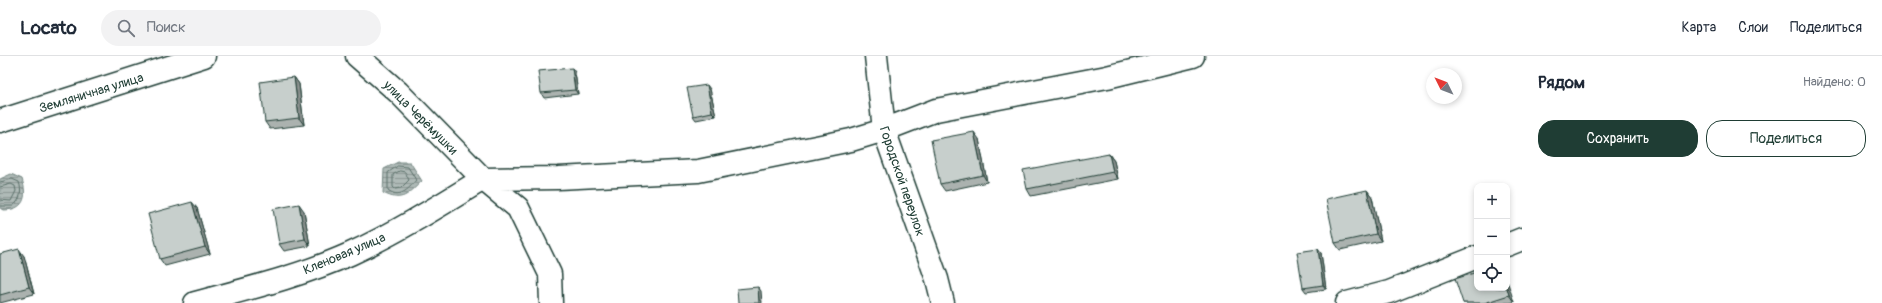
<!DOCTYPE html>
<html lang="ru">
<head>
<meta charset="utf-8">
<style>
  :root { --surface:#fff; --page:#f2f2f3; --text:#1f2937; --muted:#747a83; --line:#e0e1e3; --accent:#1f3d34 }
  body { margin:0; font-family:Pangolin,sans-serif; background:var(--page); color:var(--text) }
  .controls { position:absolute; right:12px; bottom:12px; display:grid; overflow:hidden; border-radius:8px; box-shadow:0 2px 6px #0003 }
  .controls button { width:36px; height:36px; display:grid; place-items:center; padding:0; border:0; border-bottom:1px solid var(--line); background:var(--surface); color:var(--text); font:20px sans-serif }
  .compass { position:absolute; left:1426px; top:12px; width:36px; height:36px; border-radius:50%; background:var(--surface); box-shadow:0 2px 6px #0003; rotate:312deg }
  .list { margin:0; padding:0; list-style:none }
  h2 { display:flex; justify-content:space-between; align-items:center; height:52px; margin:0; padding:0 16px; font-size:17px }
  h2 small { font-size:13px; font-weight:400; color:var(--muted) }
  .actions { display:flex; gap:8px; padding:12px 16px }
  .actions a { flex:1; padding:9px 0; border:1px solid var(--accent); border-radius:16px; text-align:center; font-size:14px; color:var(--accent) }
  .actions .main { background:var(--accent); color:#fff }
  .icon { flex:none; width:22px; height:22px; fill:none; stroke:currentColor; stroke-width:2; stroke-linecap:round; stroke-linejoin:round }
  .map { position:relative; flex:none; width:1522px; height:247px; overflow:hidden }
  header { display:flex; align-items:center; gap:24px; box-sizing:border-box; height:56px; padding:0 20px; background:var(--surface); border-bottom:1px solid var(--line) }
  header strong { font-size:19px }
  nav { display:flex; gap:22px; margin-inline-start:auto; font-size:14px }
  .search { width:280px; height:36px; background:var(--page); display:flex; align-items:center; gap:10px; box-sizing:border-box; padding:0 14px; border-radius:22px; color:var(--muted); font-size:15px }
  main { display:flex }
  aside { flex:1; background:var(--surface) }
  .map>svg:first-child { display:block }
  .water { fill:url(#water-rules); stroke:#758883 }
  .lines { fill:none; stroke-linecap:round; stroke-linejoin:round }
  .shore { stroke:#596f68; stroke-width:1 }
  .street-casing { stroke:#1f3d34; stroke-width:25 }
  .street { stroke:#fff; stroke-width:22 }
  .wall { fill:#abb2af; stroke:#1f3d34 }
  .shaded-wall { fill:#8b918f; stroke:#1f3d34 }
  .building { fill:#c7cfcc; stroke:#1f3d34 }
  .labels { text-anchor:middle; stroke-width:3.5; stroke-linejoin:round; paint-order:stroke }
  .street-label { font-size:13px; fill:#1f3d34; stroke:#fff }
</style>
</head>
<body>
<header>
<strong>Locato</strong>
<div class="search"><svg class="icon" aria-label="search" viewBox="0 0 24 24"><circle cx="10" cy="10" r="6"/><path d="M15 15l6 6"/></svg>Поиск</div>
<nav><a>Карта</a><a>Слои</a><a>Поделиться</a></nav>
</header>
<main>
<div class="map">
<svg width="1522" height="247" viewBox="0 0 1522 247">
  <defs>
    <pattern id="water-rules" width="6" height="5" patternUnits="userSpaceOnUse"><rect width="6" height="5" fill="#afbab7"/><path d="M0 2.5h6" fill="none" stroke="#8e9896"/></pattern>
  </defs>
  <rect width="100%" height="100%" fill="#fff"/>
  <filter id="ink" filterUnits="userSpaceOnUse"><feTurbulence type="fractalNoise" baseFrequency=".025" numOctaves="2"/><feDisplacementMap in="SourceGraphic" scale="8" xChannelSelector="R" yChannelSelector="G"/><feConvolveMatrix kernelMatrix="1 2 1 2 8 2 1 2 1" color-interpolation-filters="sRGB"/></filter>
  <g filter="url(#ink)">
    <path class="water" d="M398 106H410L422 125C408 138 403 147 383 137L384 113Z
      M11 118 22 123C28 142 24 154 3 154L0 152V123Z"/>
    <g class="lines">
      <path class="shore" d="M398 110 408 111 416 124C408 134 399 143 388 134V117Z
        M400 115 405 116 409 124 401 132 395 133 393 131V119Z
        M0 126 12 123 19 126C22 135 21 144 13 150H0
        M0 131 11 128 15 130 16 135 11 145 0 144"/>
      <g class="street-casing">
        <path id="street" d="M357 0 398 36 483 123 518 152 550 218 551 247
          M876 0 884 74 937 223 943 247
          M0 65 204 0
          M483 123 558 122 698 115 851 84 884 74 936 54 1107 21 1193 0
          M1507 189 1522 183
          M195 247C247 233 301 220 350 198 396 177 439 150 483 123
          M1347 247 1389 236 1477 201"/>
      </g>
      <use href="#street" class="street"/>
    </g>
    <path class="wall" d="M575 16 578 38 544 42 541 37Z
      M294 21 299 28 304 69 270 73 265 66Z
      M710 33 716 60 696 64 693 60Z
      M979 83 987 126 945 135 940 128Z
      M1109 98 1114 105 1118 123 1031 140 1027 133Z
      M1367 134 1372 141 1381 185 1340 194 1335 187Z
      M197 152 210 198 165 210 160 203Z
      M304 155 310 190 284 195 279 188Z
      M1321 197 1326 233 1306 236 1303 232Z
      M0 198 24 200 34 238 0 247Z
      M1507 232 1514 246 1510 247H1463Z"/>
    <path class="shaded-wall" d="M572 12 575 16 578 38 575 34Z
      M294 21 299 28 304 69 299 62Z
      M707 29 710 33 716 60 712 56Z
      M974 76 979 83 987 126 983 119Z
      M1109 98 1114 105 1118 123 1113 116Z
      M1367 134 1372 141 1381 185 1376 178Z
      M192 146 197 152 210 198 205 191Z
      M299 148 304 155 310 190 305 183Z
      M19 193 24 200 34 238 29 231Z
      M1318 193 1321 197 1326 233 1323 229Z
      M1507 224 1514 246 1509 239 1507 232Z
      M758 231 761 235 762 247H759Z"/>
    <path class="building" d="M572 12 575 34 541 37 538 15Z
      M294 21 299 62 265 66 260 26Z
      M707 29 712 56 693 60 687 32Z
      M974 76 983 119 940 128 931 84Z
      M1109 98 1113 116 1027 133 1023 114Z
      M1367 134 1376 178 1335 187 1326 143Z
      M192 146 205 191 160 203 148 158Z
      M299 148 305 183 279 188 273 153Z
      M19 193 29 231 0 239V198Z
      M1318 193 1323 229 1303 232 1297 196Z
      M1477 216V232H1507L1509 239 1484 247H1463L1455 223Z
      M758 231 759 247H738L737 233Z"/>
  </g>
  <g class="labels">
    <g class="street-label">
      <text transform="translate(91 36) rotate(-17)" y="5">Земляничная улица</text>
      <text transform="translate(421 61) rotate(45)" y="5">улица Черёмушки</text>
      <text transform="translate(903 125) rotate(71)" y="5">Городской переулок</text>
      <text transform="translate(344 197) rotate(-23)" y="5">Кленовая улица</text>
    </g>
  </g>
</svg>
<div class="controls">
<button>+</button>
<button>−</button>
<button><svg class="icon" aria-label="locate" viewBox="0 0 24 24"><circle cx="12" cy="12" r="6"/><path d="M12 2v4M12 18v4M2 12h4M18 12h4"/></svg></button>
</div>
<svg class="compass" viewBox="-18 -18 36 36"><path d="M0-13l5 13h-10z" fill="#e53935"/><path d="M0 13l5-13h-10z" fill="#747a83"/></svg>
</div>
<aside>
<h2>Рядом<small>Найдено: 0</small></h2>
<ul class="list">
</ul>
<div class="actions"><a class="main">Сохранить</a><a>Поделиться</a></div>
</aside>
</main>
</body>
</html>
